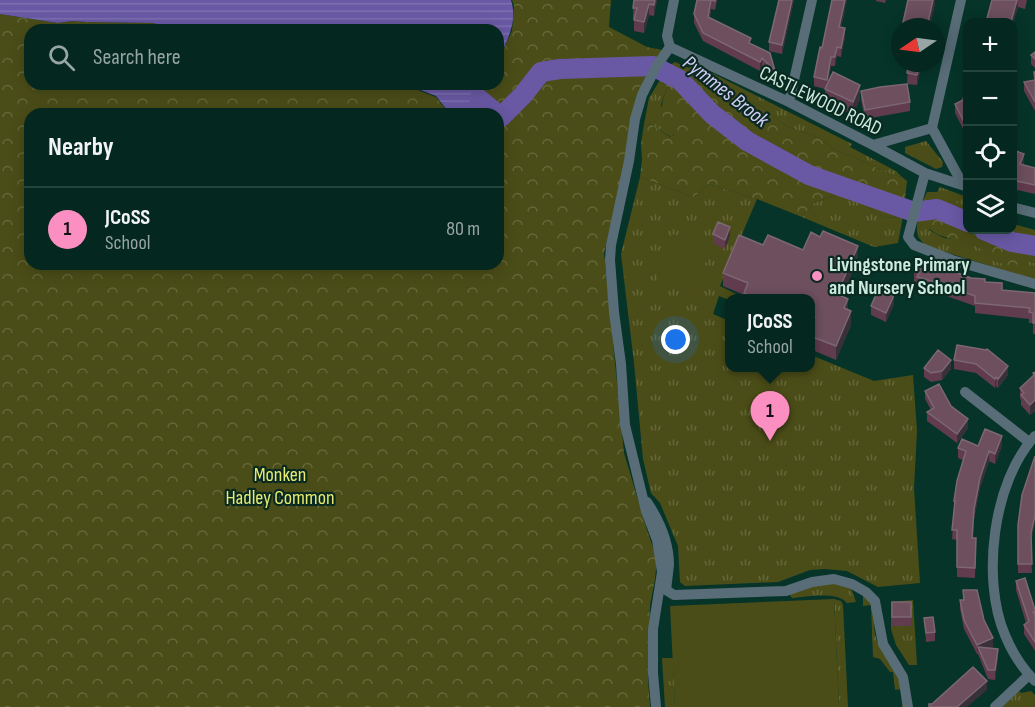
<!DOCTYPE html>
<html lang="en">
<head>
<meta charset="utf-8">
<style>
  :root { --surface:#04271f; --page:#12332c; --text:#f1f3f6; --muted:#97a5a4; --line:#25443d; --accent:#fc8fc2 }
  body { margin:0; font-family:"Sofia Sans Condensed",sans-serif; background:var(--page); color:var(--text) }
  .controls { position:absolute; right:18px; top:18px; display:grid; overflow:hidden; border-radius:12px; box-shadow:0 3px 15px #0003 }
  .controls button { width:54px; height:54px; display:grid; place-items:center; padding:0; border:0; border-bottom:2px solid var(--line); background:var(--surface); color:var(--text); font:30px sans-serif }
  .compass { position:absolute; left:891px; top:18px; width:54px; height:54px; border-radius:50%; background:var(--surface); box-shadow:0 3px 15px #0003; rotate:257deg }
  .you { position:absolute; left:676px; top:340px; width:21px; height:21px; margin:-15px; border:4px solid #fff; border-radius:50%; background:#1a73e8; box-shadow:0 0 0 9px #1a73e833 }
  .badge { display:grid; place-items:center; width:39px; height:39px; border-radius:50%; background:var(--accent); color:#111; font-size:20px; font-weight:700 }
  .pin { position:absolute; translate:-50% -50px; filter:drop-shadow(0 2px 3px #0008) }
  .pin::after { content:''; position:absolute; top:32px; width:21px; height:18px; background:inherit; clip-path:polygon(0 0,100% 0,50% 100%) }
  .popup { position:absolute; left:725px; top:294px; width:90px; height:78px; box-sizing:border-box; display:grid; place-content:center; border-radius:12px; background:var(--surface); filter:drop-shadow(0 2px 4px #0005); font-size:20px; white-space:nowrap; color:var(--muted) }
  .popup b { font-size:22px; color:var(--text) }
  .popup::after { content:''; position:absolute; left:50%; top:100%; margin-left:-12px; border:12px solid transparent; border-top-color:var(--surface) }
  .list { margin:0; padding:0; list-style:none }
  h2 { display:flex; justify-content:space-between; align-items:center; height:78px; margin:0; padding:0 24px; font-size:26px }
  h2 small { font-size:20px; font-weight:400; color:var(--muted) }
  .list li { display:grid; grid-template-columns:39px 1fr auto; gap:18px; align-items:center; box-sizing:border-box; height:84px; padding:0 24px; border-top:2px solid var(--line) }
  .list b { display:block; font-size:22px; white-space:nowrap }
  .list p { margin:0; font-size:20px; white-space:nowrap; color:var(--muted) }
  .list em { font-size:20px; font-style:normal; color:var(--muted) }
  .icon { flex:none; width:33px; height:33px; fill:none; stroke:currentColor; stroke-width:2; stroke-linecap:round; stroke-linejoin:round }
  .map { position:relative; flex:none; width:1035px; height:707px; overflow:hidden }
  .search { position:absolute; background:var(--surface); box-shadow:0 3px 15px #0003; left:24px; top:24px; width:480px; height:66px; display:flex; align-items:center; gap:15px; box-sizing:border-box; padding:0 21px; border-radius:18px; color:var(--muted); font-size:22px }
  .panel { position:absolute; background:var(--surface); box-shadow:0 3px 15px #0003; left:24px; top:108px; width:480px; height:162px; border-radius:18px }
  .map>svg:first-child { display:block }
  .grass { fill:url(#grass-tufts) }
  .forest { fill:url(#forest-crowns) }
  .pitch { fill:#4b4d18 }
  .water { fill:url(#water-rules) }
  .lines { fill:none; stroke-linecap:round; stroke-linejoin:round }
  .river { stroke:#6959a5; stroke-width:20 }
  .minor { stroke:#586d77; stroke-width:10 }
  .wall { fill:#613c4e }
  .shaded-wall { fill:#383139 }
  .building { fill:#6d4f5e; stroke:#7c6772; stroke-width:1.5 }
  .poi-dot { fill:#fc8fc2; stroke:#0a2920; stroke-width:2 }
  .labels { text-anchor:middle; stroke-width:4.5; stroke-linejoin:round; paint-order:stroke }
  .street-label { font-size:20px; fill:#cdeadf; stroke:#0a2920 }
  .poi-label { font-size:20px; font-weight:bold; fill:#cdeadf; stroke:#0a2920; text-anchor:start }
  .park-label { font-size:20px; fill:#e6eb70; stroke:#0a2920 }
  .water-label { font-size:21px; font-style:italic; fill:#d2ccf7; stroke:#0a2920 }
</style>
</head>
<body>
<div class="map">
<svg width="1035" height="707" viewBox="0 0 1035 707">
  <defs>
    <pattern id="grass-tufts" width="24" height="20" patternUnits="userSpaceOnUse" patternTransform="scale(1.5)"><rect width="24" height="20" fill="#4b4d18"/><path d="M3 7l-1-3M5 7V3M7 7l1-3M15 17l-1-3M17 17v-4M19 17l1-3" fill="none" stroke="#646739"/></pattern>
    <pattern id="forest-crowns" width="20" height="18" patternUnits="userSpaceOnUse" patternTransform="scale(1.5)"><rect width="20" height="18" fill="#4b4d18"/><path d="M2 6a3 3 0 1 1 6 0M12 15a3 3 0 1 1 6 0" fill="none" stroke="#646739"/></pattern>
    <pattern id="water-rules" width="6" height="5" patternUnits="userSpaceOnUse" patternTransform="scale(1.5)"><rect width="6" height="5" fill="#6959a5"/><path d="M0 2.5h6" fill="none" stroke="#7d71b1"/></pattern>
  </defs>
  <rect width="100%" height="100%" fill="#063429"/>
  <path class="grass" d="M692 63 852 144 850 147 896 171 902 177 887 173 863 161 835 150 817 137 788 127 762 107 736 95 707 80 689 68Z
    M660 80 667 87 661 105 674 134 671 137 652 125 644 124 649 98Z
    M926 141 943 162 942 167 936 169 905 153V147Z
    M640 177 694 197 708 184 757 199 720 286 742 297V298H730L729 300 719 296 713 314 729 321 730 368H810L811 355 874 381 913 375 917 431 914 488 920 583 878 587 847 571 825 569 810 570 778 582 685 586 680 582 678 546 660 503 651 493 643 459 634 363 621 254Z
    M940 187 967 197V207L964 205 929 230 944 238 962 240 982 249 999 263 1028 261 1035 263V280L926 246C925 245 919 238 919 238 913 228 922 202 927 192H937Z
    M845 191C851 194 857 198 862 202 878 214 881 221 903 216L898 243 874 247 802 217 814 203Z
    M835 582 851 588 856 602 847 603C837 591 807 597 792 598L789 594 816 585Z
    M863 595C880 609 872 616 875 634 878 650 890 661 897 675 902 684 903 697 905 707H902L901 689 895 690 893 672H890L880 659 873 657 871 605 863 606Z
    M834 599 841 601 843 605 848 707H839Z
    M913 600 917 665H909L896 645 891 629V602Z
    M662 658H673L675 707H665Z
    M1019 691 1021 693 1031 691 1035 695V707H1002Z"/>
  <path class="forest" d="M512 0H611L609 27 647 47 667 51 642 95 604 253 624 453 647 530 657 559 655 579 650 605 648 680 650 707H0V14L58 23 72 21 87 22 153 23 177 30H30V84H409L420 91 436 97 449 114H30V264H498V114H471L487 84H498V61L512 31 514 6Z
    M675 62 689 68 707 80 736 95 762 107 788 127 817 137 835 150 863 161 887 173 902 177 907 181 903 216C881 221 878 214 862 202 857 198 851 194 845 191L814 203 802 217 757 199 708 184 694 197 640 177 642 160 641 144 644 124 652 125 670 137 674 135C660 114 659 111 667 87L660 80 668 66Z
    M938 199 950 200 967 207 968 230H1012L1013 224 1035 230V263L1028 261C1020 265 1009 266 1000 263 993 260 988 253 981 249 960 236 939 243 923 222L929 205Z"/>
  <path class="pitch" d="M673 234 711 247 694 295 657 282Z
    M834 599 839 707H675L670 606Z"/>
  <path class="water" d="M0 0H511C518 22 507 41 498 60V30H177L153 23 87 22 72 21 58 23 0 14Z
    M411 84H487L472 114H450L436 96 418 89Z"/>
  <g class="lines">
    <path class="river" d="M479 99 497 114
      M498 114 501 117 523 95 541 72 560 69 653 66 680 80 712 114 747 141 809 175 914 212 937 209 968 222
      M984 230 1012 242 1035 246"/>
    <path class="minor" d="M674 0 667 36 670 47 789 102 873 145 925 173 968 187
      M961 0 932 128 963 185
      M789 102 812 0
      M873 145 932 128
      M925 173 908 237 914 245 952 260 1035 284
      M1012 207 1035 213
      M965 392 1029 442
      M1035 436C993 481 981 579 1005 635 1012 652 1022 668 1035 681
      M647 502C659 520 669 543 669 565 668 574 667 582 666 590L674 595 786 591 812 582 834 579 852 584 866 592 875 601 883 644 903 677 908 707
      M656 707 653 673V629L662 572 657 540 646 511 625 425 621 364 614 312 610 260 611 245 629 161 635 119 642 95 657 65 670 47
      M995 707 1029 675"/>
  </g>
  <path class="wall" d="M634 0H657L654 16 649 15 644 33 634 31V19H633V8Z
    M697 0H717L715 10 711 9 710 18 751 44 775 71V80L762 67 760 71 703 41 694 23V14Z
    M779 0H794L782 54 769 51V42Z
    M876 0H886L885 3 876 1Z
    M992 0H1027L1025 9 1018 7 1012 25V22Z
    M845 10 841 27 845 37 841 57 837 56 835 66H831L828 83 860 99 853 115 825 102V89L814 86V77L822 48Z
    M900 35V52L898 51V41Z
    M1035 52V68L1031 64V55Z
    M907 63H922L917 85 907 84 908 66H907Z
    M1034 72H1035V111L1024 91V82L1034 80Z
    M968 76 966 135 955 113V104L963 100Z
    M861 91 910 102V111L865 119 861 100Z
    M1012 147 1024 163 1023 165 1035 168V194L1012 189Z
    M713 234 730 236 725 249 713 243Z
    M763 245 803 250 858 259 842 296 848 310 851 325 836 360 810 349V298H744V295L723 286V273Z
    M914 271H946L985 282 1002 290 1035 293V334H1033V323H1029V319L975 313V306L935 292 934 293 917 287V283L914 281Z
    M894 304 886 322 871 315V306Z
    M957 345 1008 375 998 388 996 386 995 388 976 373 954 369V360Z
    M924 368 951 369 942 380 931 382 924 377Z
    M1035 372V411L1030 415 1021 405V400L1020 398V388L1033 376V373Z
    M925 391 968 428 957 443 927 421V412L931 410 925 399Z
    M978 446H1002L995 464 989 461 980 488 974 519 973 538H976L975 578 957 577V540L952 539 954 511V501L963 460 958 458V448Z
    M1018 525 1031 542 1032 573H1018Z
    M1016 581 1035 610V651L1024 634V625L1026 623 1016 590Z
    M963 590 984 620 993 647 990 648 998 658 995 680 988 679 978 654H977L964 629 960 609V600H963Z
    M892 602H911V626H892Z
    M924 618 935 632V641L926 642Z"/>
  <path class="shaded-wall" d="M655 0H657L654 16V5Z
    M711 0V9L708 26V17Z
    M792 0H794L782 54V45Z
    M845 0H847L839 36V27Z
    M933 0H935V5L930 27H927Z
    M1017 0 1018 7 1012 25V22H1011Z
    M649 4V15L644 33V22Z
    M845 28V37L841 57V48Z
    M837 47V56L835 66V57Z
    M831 57V66L827 89V80Z
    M762 58V67L760 71V62Z
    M920 63H922L917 85V75Z
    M860 85V99L853 115V102Z
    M1024 154V163L1020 173V164Z
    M730 227V236L725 249V240Z
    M858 246V259L837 308V294Z
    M894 295V304L886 322V313Z
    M848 299V313L844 308Z
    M851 311V325L836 360V346Z
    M951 360V369L942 380V371Z
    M1008 366V375L998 388V379Z
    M996 377V386L995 388V379Z
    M1035 400V411L1030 415V405Z
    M968 419V428L957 443V434Z
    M1002 436V446L995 464V454Z
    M989 451V461L980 488 974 519 972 548 974 509 980 478Z
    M1035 515V524L1031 542V533Z
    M993 638V647L980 652 978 647 977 654V645Z
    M998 649V658L995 680V670Z
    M987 681V690L967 707H957Z"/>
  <path class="building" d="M634 0H655L654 5 649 4 644 22 634 20 637 8H633Z
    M697 0H715V1L711 0 708 17 751 38 749 43 770 53 775 71 762 58 760 62 703 33 694 14Z
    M779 0H792L782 45 769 42Z
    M832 0H845L839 27 845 28 841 48 837 47 835 57H831L827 80 814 77 820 47 822 48Z
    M908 0H933L927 27H902Z
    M992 0H1017L1011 22H986Z
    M1035 52V59L1031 55Z
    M909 63H920L917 75 907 73Z
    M833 72 860 85 853 102 825 89Z
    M1034 72H1035V102L1024 82 1035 80Z
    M968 76V125L966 126 955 104 963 100Z
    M907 84 910 102 865 110 861 91 880 87Z
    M1012 147 1015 148 1013 150 1024 154 1020 164 1035 168V185L1012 180Z
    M718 222 730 227 725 240 713 234Z
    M823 231 858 246 837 294 848 299 844 308 851 311 836 346 810 336V328L815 317 810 315V298H756L744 293 748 283 723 273 739 235 763 245 768 235 803 250 811 232 820 237Z
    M917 261 946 271 947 269 971 278 985 279V282L1002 283V290L1035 293V323H1033V313L1029 312 1030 308 975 303V296L935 281 934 282 917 277 919 273 914 271Z
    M879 288 894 295 886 313 871 306Z
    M957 345 986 350 987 349 1008 366 998 379 996 377 995 379 976 364 954 360Z
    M938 350 951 360 942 371 931 373 924 368Z
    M1035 372V400L1030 405 1021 395 1024 393 1020 388 1034 375 1033 373Z
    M939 384 951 406 968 419 957 434 927 412 934 408 925 391Z
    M985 429 1002 436 995 454 989 451 980 478 974 509 972 538H976L975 568 957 567V530H952L955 501H954L957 481 966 451 958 448 962 439 978 446Z
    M1035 456V515L1031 533 1032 564H1018V525L1022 495Z
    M1025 578 1035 610V612H1033L1035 615V642L1024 625 1029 621 1016 581Z
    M963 590H977L984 620 993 638 977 645 964 620 960 600H964Z
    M892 602H911V617H892Z
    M933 617 935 632 926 633 924 618Z
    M978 647 998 649 995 670H988Z
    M973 667 987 681 957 707H929V704H932Z"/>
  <circle class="poi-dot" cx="817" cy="276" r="6"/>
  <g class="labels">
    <g class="street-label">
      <text transform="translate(821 100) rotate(26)" y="7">CASTLEWOOD ROAD</text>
    </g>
    <g class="poi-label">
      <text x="829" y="271">Livingstone Primary<tspan x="829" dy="23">and Nursery School</tspan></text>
    </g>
    <g class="park-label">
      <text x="280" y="481">Monken<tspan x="280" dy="23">Hadley Common</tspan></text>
    </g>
    <g class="water-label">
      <text transform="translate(726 91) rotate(38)" y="7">Pymmes Brook</text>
    </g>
  </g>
</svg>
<div class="controls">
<button>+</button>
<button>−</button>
<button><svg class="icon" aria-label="locate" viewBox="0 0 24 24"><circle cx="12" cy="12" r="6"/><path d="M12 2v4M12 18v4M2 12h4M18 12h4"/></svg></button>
<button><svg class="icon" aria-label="layers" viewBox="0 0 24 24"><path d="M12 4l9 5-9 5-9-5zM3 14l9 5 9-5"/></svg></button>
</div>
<svg class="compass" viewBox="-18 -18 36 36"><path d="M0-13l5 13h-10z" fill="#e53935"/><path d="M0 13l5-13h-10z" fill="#97a5a4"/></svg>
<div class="you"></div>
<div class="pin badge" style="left:770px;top:441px">1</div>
<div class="popup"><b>JCoSS</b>School</div>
<div class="search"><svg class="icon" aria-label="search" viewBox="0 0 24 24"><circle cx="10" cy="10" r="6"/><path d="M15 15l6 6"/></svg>Search here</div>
<section class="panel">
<h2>Nearby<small></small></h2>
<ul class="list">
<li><span class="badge">1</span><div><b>JCoSS</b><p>School</p></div><em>80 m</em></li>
</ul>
</section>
</div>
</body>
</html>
